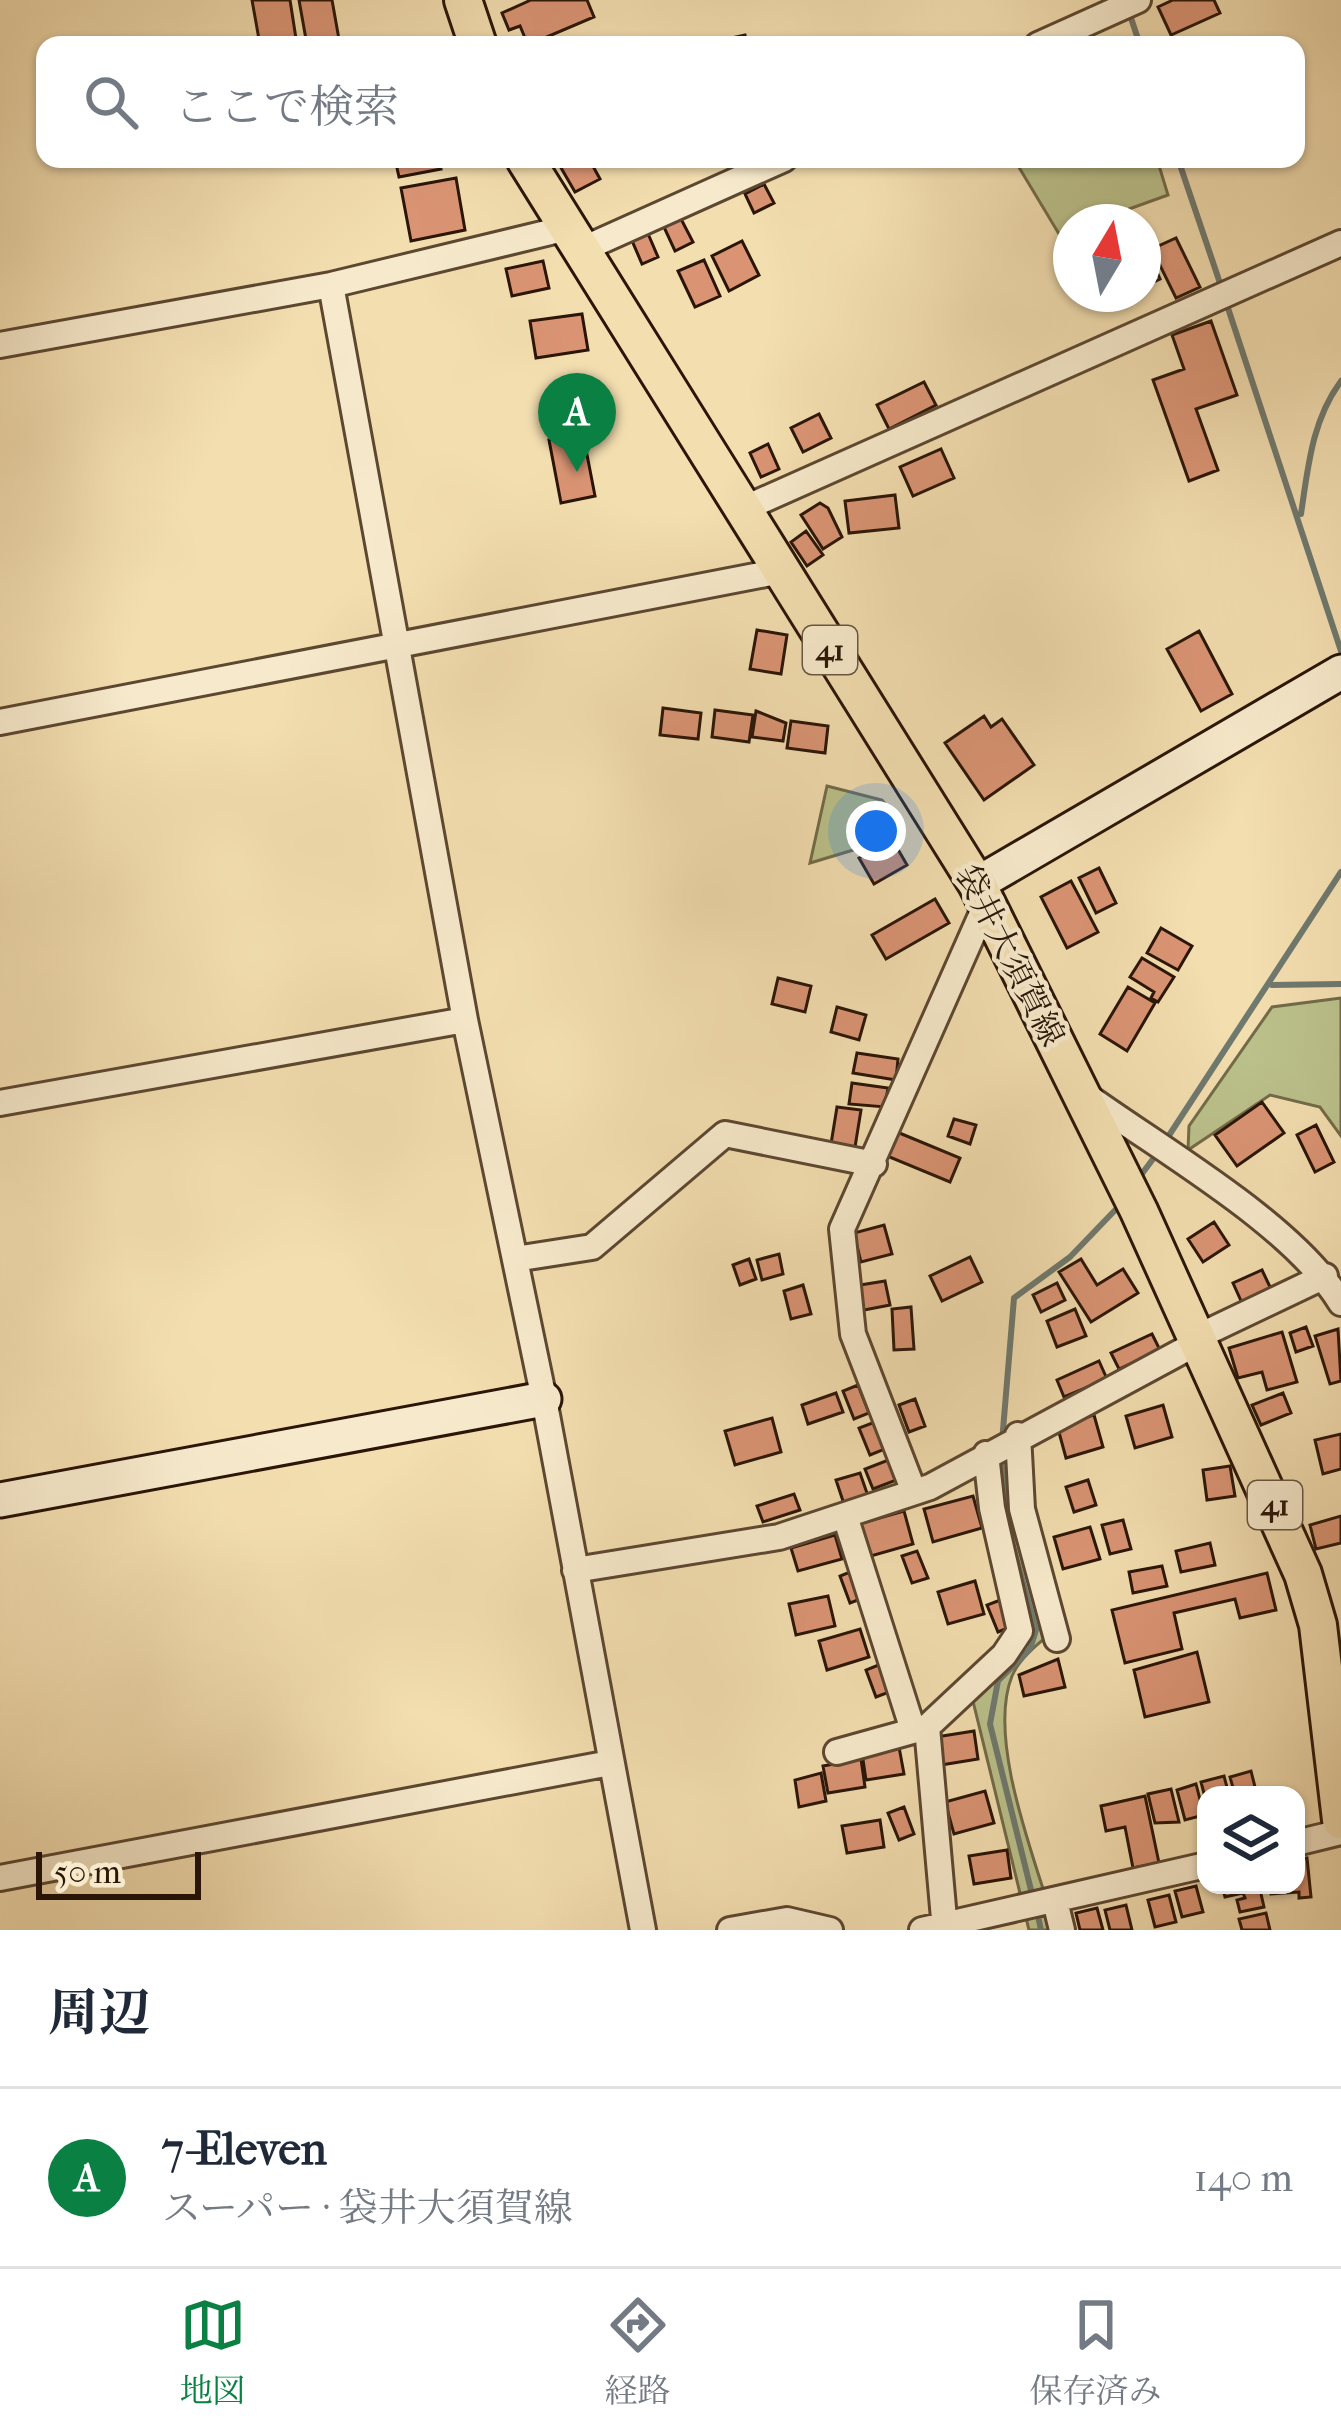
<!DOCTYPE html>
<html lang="ja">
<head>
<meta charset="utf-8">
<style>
  :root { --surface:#fff; --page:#f6f6f7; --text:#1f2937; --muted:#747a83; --line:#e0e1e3; --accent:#0b8043 }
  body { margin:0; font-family:"IM FELL French Canon","Noto Serif JP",serif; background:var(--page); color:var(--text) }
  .controls { position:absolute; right:36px; bottom:36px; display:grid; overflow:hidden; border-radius:24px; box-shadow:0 3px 9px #0004 }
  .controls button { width:108px; height:108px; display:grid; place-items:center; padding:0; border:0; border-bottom:3px solid var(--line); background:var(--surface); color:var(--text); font:60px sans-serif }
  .compass { position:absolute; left:1053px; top:204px; width:108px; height:108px; border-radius:50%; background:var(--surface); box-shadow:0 3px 9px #0004; rotate:10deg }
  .scale { position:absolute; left:36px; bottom:30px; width:165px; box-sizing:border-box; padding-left:12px; border:6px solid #2a1507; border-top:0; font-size:33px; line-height:42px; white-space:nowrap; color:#2a1507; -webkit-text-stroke:9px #f7eacc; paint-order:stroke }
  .you { position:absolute; left:876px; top:831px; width:42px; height:42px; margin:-30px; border:9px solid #fff; border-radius:50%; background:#1a73e8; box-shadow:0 0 0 18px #1a73e833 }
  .badge { display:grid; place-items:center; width:78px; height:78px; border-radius:50%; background:var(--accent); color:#fff; font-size:39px; font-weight:700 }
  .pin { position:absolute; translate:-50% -99px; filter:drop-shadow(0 3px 6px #0008) }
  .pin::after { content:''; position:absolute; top:63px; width:42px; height:36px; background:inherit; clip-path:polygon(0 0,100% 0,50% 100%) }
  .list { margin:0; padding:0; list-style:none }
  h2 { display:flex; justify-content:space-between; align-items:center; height:156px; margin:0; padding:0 48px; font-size:51px }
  h2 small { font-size:39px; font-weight:400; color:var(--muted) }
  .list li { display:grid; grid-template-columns:78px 1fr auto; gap:36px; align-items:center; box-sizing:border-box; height:180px; padding:0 48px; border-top:3px solid var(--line) }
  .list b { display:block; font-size:45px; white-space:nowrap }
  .list p { margin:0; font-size:39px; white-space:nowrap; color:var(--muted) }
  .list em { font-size:39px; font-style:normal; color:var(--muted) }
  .icon { flex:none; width:66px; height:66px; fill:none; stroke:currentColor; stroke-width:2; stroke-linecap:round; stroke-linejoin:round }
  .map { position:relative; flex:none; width:1341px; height:1930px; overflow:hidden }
  .search { position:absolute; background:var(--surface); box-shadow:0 3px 9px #0004; left:36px; right:36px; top:36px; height:132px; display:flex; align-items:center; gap:30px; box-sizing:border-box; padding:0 42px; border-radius:24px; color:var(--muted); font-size:45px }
  .sheet { height:336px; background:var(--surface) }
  nav { display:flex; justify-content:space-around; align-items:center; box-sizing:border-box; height:168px; border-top:3px solid var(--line); background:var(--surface); font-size:33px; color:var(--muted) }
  nav a { display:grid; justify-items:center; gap:6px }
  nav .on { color:var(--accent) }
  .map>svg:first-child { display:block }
  .green { fill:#bbc18b; stroke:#726b49; stroke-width:3 }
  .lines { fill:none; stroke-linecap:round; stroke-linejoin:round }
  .stream { stroke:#6f796e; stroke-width:6 }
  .building { fill:#da9474; stroke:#2a1507; stroke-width:3 }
  .street-casing { stroke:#5c4731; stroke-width:30 }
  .secondary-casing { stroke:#2a1507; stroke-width:39 }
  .primary-casing { stroke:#2a1507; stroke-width:42 }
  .street { stroke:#f7eacc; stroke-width:24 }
  .secondary { stroke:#f7eacc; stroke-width:33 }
  .primary { stroke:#f3deb0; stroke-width:36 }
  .labels { text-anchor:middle; stroke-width:9; stroke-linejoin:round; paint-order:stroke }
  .shield { fill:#f7eacc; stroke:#685542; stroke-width:3 }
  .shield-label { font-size:30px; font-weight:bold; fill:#2a1507 }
  .street-label { font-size:33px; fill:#2a1507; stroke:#f7eacc }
</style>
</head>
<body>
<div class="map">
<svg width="1341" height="1930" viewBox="0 0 1341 1930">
  <rect width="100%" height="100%" fill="#f3deb0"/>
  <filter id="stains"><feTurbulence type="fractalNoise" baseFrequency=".00167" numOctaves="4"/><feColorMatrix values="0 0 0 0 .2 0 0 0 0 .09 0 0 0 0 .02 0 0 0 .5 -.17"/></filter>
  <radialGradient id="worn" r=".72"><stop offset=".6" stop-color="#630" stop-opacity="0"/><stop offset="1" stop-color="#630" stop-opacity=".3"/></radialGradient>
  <path class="green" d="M1014 159H1157L1168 195 1093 222H1071V230L1059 234Z
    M827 786 882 800 902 824 860 848 810 863Z
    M1341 998V1136L1320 1107 1270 1095 1188 1150 1189 1126 1272 1007Z
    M987 1459 1013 1465 1049 1635C1036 1645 1018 1661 1012 1676 986 1741 1037 1864 1056 1930H1029L972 1697 1024 1633Z"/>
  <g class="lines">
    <path class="stream" d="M1128 9 1140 45
      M1178 159 1222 289
      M1226 302 1341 651
      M1301 514C1308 467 1312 420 1341 381
      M1272 985 1341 984
      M1166 1140 1341 872
      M1138 1179 1159 1151
      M1002 1442 1014 1298 1070 1257 1120 1205
      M1001 1455 1006 1520
      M1011 1539 1036 1630 1030 1649 998 1681 990 1724 1033 1898
      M1037 1911 1041 1930"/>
  </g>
  <path class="building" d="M252 0H290L297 45H260Z
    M299 0H332L340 45H307Z
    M531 0H587L594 17 528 45 520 26 509 30 502 13Z
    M1173 0H1214L1220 13 1171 35 1158 7Z
    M745 35 747 45H699Z
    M395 159H439L441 169 399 177Z
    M573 159H589L600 179 575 192 560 166Z
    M456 178 465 230 411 241 401 188Z
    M764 184 774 203 754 213 745 194Z
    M680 217 693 242 675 251 663 225Z
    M646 229 658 257 642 264 630 236Z
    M1176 238 1200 287 1176 298 1152 249Z
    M742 241 759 275 729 291 712 256Z
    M1148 251 1160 279 1143 287V253Z
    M704 260 720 296 695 307 678 271Z
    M543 261 549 288 512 296 506 269Z
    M582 314 588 350 536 358 530 321Z
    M1211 321 1237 395 1196 409 1218 470 1189 481 1153 380 1184 369 1172 335Z
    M924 382 936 405 889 429 877 405Z
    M819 414 831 438 803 452 791 428Z
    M583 434 595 496 561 503 549 440Z
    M768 444 779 469 761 477 750 453Z
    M941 449 954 478 913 496 900 467Z
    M895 495 899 528 849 533 845 501Z
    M820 503 828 508 842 537 823 549 801 515Z
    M806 531 823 555 807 566 791 542Z
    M757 630 787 635 781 674 750 669Z
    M1199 631 1232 694 1201 711 1167 649Z
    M663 708 701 713 698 739 660 735Z
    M715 710 753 715 749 742 712 737Z
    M756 711 786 723 783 741 752 737Z
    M984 716 991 727 1002 719 1034 765 984 800 945 743Z
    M791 721 828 726 825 753 787 748Z
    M892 839 907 865 874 884 859 858Z
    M1099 868 1116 903 1096 913 1079 878Z
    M1071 881 1098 932 1067 948 1041 897Z
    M935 899 949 923 886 959 872 935Z
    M1161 928 1192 946 1178 970 1147 953Z
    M1142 958 1174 977 1158 1002 1151 998 1154 992 1130 977Z
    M778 978 811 986 805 1012 772 1004Z
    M1128 987 1155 1003 1127 1051 1100 1034Z
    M837 1007 866 1015 859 1040 831 1032Z
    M857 1053 898 1059 896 1080 853 1073Z
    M852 1083 888 1088 885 1107 849 1104Z
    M1262 1102 1284 1133 1237 1166 1215 1135Z
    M837 1107 861 1110 855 1147 831 1144Z
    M954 1119 976 1125 970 1144 948 1136Z
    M1316 1125 1334 1162 1315 1172 1297 1135Z
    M897 1132 960 1158 950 1182 887 1156Z
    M1214 1222 1229 1245 1203 1262 1188 1239Z
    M884 1225 892 1254 861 1262 854 1233Z
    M779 1254 783 1274 762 1280 757 1260Z
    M970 1257 982 1282 942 1301 930 1276Z
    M749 1259 756 1279 740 1285 733 1265Z
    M1081 1259 1097 1285 1123 1269 1138 1293 1091 1322 1059 1272Z
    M1262 1270 1271 1289 1242 1303 1233 1283Z
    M885 1281 890 1305 859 1311 854 1286Z
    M1057 1283 1065 1300 1041 1312 1033 1295Z
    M803 1285 811 1314 791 1319 784 1291Z
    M911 1307 914 1349 894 1350 892 1309Z
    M1075 1309 1086 1336 1057 1347 1047 1321Z
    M1306 1327 1313 1346 1296 1352 1290 1333Z
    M1338 1329 1341 1381 1330 1384 1315 1336Z
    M1282 1332 1297 1382 1267 1390 1262 1372 1238 1378 1229 1348Z
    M1152 1334 1160 1350 1119 1369 1111 1353Z
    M1099 1361 1107 1379 1064 1397 1057 1380Z
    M858 1385 869 1413 854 1419 843 1391Z
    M836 1393 843 1412 808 1424 802 1405Z
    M1283 1393 1291 1413 1261 1425 1252 1405Z
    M915 1399 925 1426 909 1432 899 1405Z
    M1163 1405 1172 1437 1135 1448 1126 1416Z
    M1094 1415 1103 1447 1066 1458 1057 1425Z
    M772 1418 781 1452 735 1465 725 1431Z
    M875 1422 885 1449 870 1455 859 1428Z
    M1341 1434V1469L1323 1474 1315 1440Z
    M891 1459 899 1479 873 1489 865 1469Z
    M1230 1466 1235 1496 1207 1500 1203 1470Z
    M860 1473 868 1496 844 1504 836 1480Z
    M1088 1480 1096 1505 1074 1512 1066 1487Z
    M794 1494 800 1510 763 1522 757 1506Z
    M973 1496 982 1528 933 1542 924 1509Z
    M904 1511 913 1544 864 1558 855 1525Z
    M1341 1516V1543L1316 1549 1310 1525Z
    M1123 1520 1131 1549 1110 1554 1102 1525Z
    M1090 1527 1100 1559 1063 1569 1054 1537Z
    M835 1535 842 1559 798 1571 791 1548Z
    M1210 1543 1215 1565 1181 1572 1176 1551Z
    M917 1551 928 1578 912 1583 902 1556Z
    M1162 1566 1167 1586 1133 1593 1129 1572Z
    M855 1570 866 1597 850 1603 840 1576Z
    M1267 1573 1276 1610 1240 1618 1235 1599 1174 1613 1182 1649 1125 1663 1112 1610Z
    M975 1581 984 1614 948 1624 938 1592Z
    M828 1596 835 1626 796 1635 789 1604Z
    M1003 1599 1013 1626 998 1632 987 1605Z
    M860 1629 869 1657 827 1670 819 1641Z
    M1197 1652 1209 1702 1145 1717 1134 1670Z
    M1058 1659 1065 1687 1024 1696 1019 1675Z
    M881 1664 892 1691 876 1697 866 1670Z
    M974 1731 978 1759 941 1765 936 1737Z
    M899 1747 904 1774 866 1780 862 1753Z
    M861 1759 865 1787 828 1793 823 1766Z
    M1251 1771 1257 1795H1235L1230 1777Z
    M821 1773 826 1801 799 1807 795 1780Z
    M1224 1776 1229 1795H1206V1801L1201 1782Z
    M1196 1784 1204 1815 1185 1820 1177 1790Z
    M1171 1789 1179 1822 1155 1823 1148 1794Z
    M985 1791 994 1823 954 1834 945 1802Z
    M1145 1796 1159 1863 1133 1868 1125 1827 1106 1831 1101 1806Z
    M904 1807 914 1834 899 1840 888 1813Z
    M880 1820 884 1847 847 1853 842 1826Z
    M1007 1850 1011 1878 974 1884 969 1856Z
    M1307 1858 1311 1897 1299 1898V1892L1271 1894 1270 1885H1296V1859Z
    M1222 1885H1259L1264 1907 1240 1912 1237 1900 1245 1898 1243 1893 1225 1897Z
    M1196 1886 1203 1912 1182 1917 1175 1891Z
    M1169 1895 1176 1922 1155 1927 1148 1900Z
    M1126 1905 1132 1930H1110L1105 1910Z
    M1097 1908 1103 1930H1080L1076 1913Z
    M1266 1913 1270 1930H1242L1239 1919Z"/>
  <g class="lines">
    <g class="street-casing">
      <path id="street" d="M1038 45 1138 0
        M581 250 784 159
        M331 285 465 1020 544 1399 643 1930
        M0 345 331 285 567 228
        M743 509 1341 243
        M0 722 781 571
        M1084 1094C1161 1150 1293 1224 1341 1303
        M0 1103 465 1020
        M515 1259 592 1247 725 1134 874 1164
        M1197 1337 1325 1276
        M1018 1435 1022 1509 1057 1639
        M914 1492 853 1334 842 1229 987 902
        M845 1516 913 1730
        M575 1570 779 1537 930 1487 1199 1342
        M927 1727 1004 1655 1020 1631 992 1508 986 1454
        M837 1752 927 1727 945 1930
        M1296 1843 1341 1832
        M0 1878 610 1763
        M1055 1901 1062 1930
        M730 1930 787 1920 830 1930
        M922 1930 1206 1865"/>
    </g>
    <g class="secondary-casing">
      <path id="secondary" d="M977 884 1341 672
        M0 1500 544 1399"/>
    </g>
    <g class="primary-casing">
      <path id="primary" d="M463 0 478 45
        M525 159 977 884 1139 1211 1303 1574 1318 1625 1341 1820"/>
    </g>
    <use href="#street" class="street"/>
    <use href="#secondary" class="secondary"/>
    <use href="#primary" class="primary"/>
  </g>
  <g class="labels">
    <g class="shield">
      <rect x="803" y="626" width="54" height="48" rx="9"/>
      <rect x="1248" y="1481" width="54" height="48" rx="9"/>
    </g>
    <g class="shield-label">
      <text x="830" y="660">41</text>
      <text x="1275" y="1515">41</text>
    </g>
    <g class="street-label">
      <text transform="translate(1011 955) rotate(63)" y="12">袋井大須賀線</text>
    </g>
  </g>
  <rect width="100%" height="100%" filter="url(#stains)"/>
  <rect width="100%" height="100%" fill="url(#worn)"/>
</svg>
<div class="controls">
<button><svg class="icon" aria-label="layers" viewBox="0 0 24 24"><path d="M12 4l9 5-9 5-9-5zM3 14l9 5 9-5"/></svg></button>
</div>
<svg class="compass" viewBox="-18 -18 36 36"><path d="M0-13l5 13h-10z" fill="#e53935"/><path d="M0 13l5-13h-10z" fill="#747a83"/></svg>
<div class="scale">50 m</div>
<div class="you"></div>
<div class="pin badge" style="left:577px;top:472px">A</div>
<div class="search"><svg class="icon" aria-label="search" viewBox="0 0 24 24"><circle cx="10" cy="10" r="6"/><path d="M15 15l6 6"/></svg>ここで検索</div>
</div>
<section class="sheet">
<h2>周辺<small></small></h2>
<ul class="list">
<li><span class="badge">A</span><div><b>7-Eleven</b><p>スーパー · 袋井大須賀線</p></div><em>140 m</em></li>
</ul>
</section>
<nav>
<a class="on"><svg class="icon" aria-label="map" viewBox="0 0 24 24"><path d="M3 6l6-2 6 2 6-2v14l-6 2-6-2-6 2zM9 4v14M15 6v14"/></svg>地図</a>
<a><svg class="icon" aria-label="directions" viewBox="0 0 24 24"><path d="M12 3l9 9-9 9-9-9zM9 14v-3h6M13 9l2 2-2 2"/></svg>経路</a>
<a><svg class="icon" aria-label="saved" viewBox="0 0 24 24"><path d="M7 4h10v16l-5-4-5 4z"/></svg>保存済み</a>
</nav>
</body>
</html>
